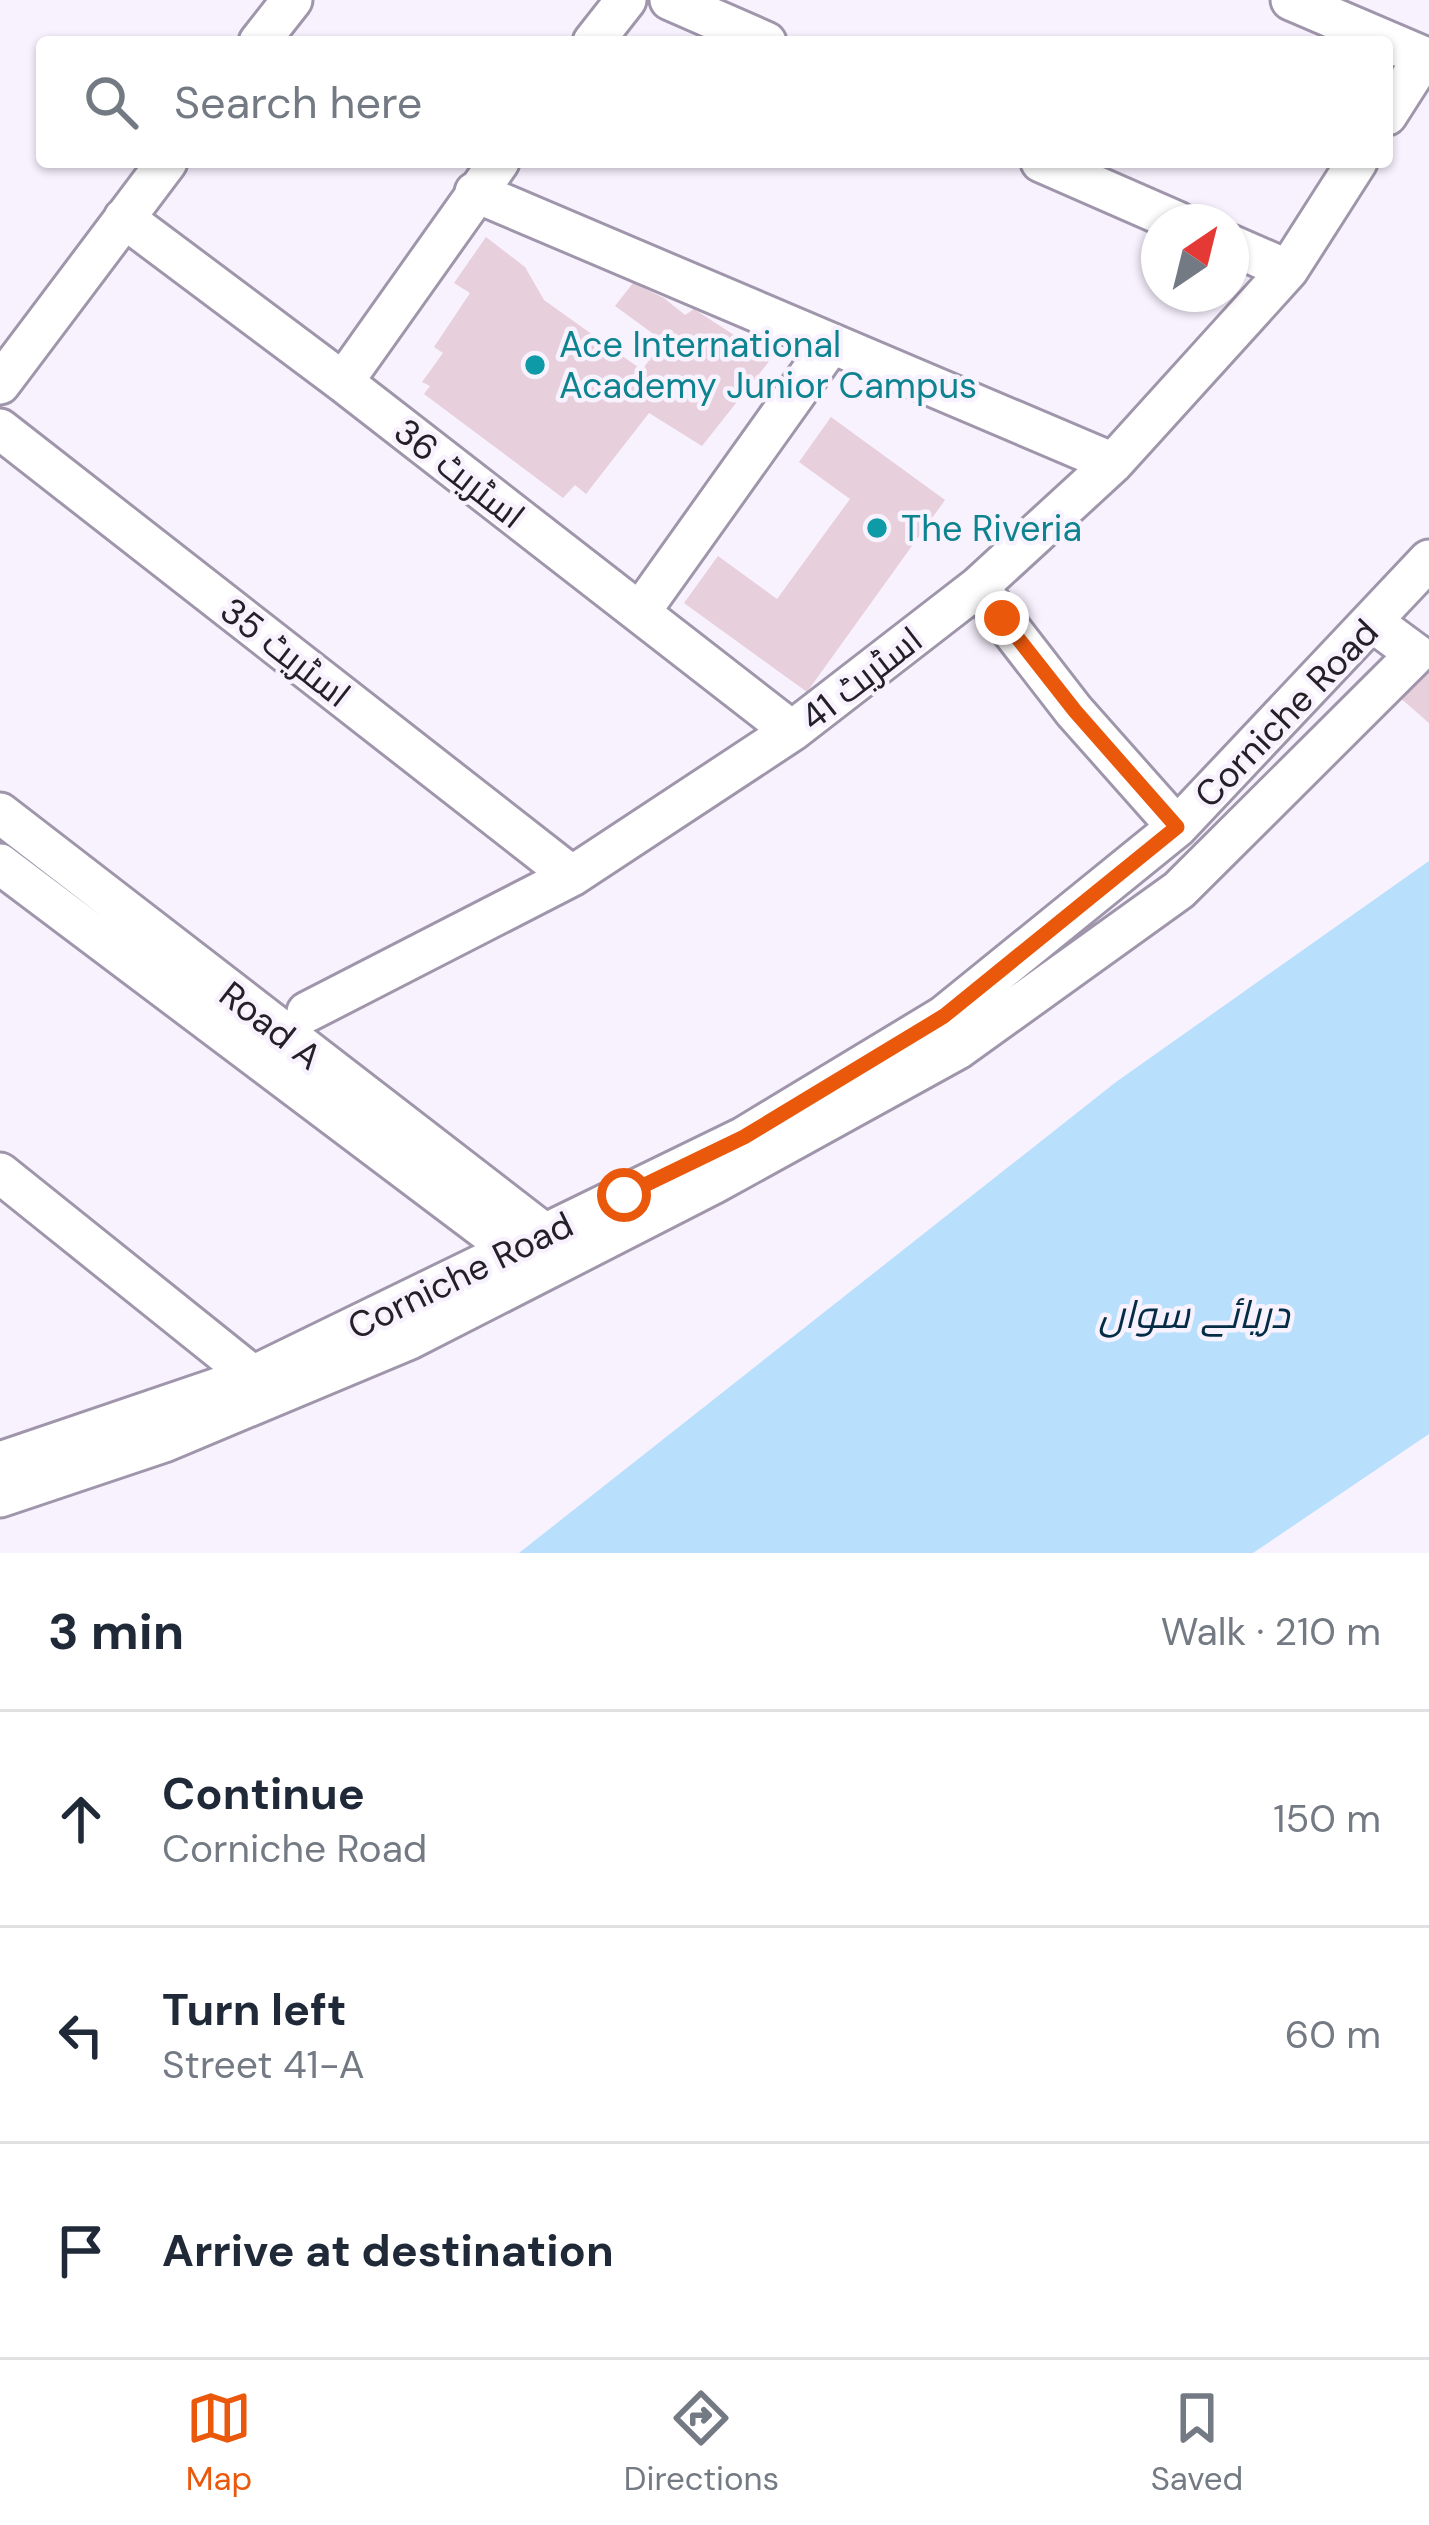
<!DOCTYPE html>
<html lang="en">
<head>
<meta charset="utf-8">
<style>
  :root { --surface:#fff; --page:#f2f2f3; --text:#1f2937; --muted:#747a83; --line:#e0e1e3; --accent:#ea580c }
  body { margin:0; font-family:"DM Sans",Cairo,sans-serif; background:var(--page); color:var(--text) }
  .compass { position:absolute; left:1141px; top:204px; width:108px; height:108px; border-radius:50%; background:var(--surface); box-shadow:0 3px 9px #0004; rotate:35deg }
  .stop { position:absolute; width:36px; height:36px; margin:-27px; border:9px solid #ea580c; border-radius:50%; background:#fff }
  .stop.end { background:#ea580c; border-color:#fff; box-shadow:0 3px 12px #0008 }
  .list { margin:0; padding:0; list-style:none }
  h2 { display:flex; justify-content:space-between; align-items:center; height:156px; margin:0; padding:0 48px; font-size:51px }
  h2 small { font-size:39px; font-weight:400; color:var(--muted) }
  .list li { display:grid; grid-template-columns:78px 1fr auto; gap:36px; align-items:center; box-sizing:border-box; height:216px; padding:0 48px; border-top:3px solid var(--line) }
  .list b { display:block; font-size:45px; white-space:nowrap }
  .list p { margin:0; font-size:39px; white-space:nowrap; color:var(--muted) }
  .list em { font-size:39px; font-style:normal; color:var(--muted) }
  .icon { flex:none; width:66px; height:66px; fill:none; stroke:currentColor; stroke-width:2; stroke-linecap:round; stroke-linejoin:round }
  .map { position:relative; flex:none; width:1429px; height:1553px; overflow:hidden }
  .search { position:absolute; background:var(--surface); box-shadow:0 3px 9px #0004; left:36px; right:36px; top:36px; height:132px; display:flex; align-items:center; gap:30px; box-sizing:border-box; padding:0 42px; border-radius:12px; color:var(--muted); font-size:45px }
  .sheet { height:804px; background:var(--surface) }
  nav { display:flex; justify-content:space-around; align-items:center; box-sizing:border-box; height:168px; border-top:3px solid var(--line); background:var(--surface); font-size:33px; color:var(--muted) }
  nav a { display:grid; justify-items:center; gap:6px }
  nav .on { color:var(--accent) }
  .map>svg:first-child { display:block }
  .water { fill:#b8dffc }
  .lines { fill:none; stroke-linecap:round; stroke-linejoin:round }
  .stream { stroke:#b8dffc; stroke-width:9 }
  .building { fill:#e7cfdc }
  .minor-casing { stroke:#a096ab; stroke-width:45 }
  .minor { stroke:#fff; stroke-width:39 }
  .route { stroke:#ea580c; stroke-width:15 }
  .culture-dot { fill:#0f9aa8; stroke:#f8f2ff; stroke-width:4.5 }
  .labels { text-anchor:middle; stroke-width:9; stroke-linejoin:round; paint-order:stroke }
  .culture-label { font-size:36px; fill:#0d838f; stroke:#f8f2ff; text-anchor:start }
  .street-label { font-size:36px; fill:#242028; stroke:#f8f2ff }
  .water-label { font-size:39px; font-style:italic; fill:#042d45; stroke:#f8f2ff }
</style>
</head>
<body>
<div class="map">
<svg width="1429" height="1553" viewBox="0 0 1429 1553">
  <rect width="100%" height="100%" fill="#f8f2ff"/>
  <path class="water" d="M1429 861V1434L1253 1553H519L1116 1082Z"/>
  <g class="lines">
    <path class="stream" d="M17 852 43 873"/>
  </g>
  <path class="building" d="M486 237 525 267 544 300 642 370 663 341 615 306 633 283 664 298 685 315 694 309 771 359 702 446 649 413 586 494 575 485 563 498 424 394 430 386 422 382 443 353 434 347 470 293 454 283Z
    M831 417 945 500 807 692 684 603 718 556 777 599 850 499 799 462Z
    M1423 632 1429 636V723L1383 683Z"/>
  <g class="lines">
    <g class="minor-casing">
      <path id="minor" d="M670 0 766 42
        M1291 0 1429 59
        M259 42 292 0
        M593 42 626 0
        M1387 115 1424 57
        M1041 162 1178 222
        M475 192 1113 463
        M124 218 343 382 792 731
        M1231 245 1288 270
        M343 382 499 162
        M0 384 167 162
        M0 429 572 876
        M978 587 1074 711 1177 827
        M640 612 831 344
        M0 813 545 1234
        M0 864 511 1249
        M307 1012 572 876 792 731 978 587 1113 463 1288 270 1357 162
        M0 1173 253 1376
        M0 1462 253 1376 744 1137 944 1016 1177 827 1429 560
        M0 1497 164 1442 410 1339 713 1184 958 1049 1179 890 1416 654 1374 623"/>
    </g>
    <use href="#minor" class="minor"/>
  </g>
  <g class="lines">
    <path class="route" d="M624 1195 744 1137 944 1016 1177 827 1075 711 1002 618"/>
  </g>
  <g class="culture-dot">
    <circle cx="535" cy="365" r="12"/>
    <circle cx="877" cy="528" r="12"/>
  </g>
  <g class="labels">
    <g class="culture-label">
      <text x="559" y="357">Ace International<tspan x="559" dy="41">Academy Junior Campus</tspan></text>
      <text x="901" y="541">The Riveria</text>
    </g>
    <g class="street-label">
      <text transform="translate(460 473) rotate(38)" y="13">اسٹریٹ 36</text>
      <text transform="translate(286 652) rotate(38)" y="13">اسٹریٹ 35</text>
      <text transform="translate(861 678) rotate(-38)" y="13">اسٹریٹ 41</text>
      <text transform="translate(1286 713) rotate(-46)" y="13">Corniche Road</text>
      <text transform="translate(271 1025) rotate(38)" y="13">Road A</text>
      <text transform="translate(460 1275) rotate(-26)" y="13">Corniche Road</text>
    </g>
    <g class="water-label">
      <text x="1194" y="1328">دریائے سواں</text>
    </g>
  </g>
</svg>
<svg class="compass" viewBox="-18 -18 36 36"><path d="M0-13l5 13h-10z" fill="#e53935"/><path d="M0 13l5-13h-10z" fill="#747a83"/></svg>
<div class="stop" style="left:624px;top:1195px"></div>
<div class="stop end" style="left:1002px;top:618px"></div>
<div class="search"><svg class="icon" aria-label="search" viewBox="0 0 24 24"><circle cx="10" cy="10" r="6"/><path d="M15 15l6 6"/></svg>Search here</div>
</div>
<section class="sheet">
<h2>3 min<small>Walk · 210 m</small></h2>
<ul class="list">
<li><svg class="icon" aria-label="ahead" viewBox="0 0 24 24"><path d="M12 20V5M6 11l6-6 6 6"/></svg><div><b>Continue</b><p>Corniche Road</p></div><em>150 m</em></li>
<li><svg class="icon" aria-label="left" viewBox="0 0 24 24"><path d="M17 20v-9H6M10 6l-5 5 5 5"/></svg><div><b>Turn left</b><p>Street 41-A</p></div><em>60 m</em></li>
<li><svg class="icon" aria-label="arrive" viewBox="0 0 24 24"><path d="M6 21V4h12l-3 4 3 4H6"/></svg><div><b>Arrive at destination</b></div></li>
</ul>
</section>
<nav>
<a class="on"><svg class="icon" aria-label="map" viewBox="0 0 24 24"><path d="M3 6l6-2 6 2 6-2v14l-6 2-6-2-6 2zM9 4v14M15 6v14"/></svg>Map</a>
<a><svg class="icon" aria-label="directions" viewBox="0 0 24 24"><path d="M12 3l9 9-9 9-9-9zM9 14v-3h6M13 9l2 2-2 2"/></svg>Directions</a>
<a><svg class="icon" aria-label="saved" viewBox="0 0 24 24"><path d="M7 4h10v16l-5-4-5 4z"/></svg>Saved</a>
</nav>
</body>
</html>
